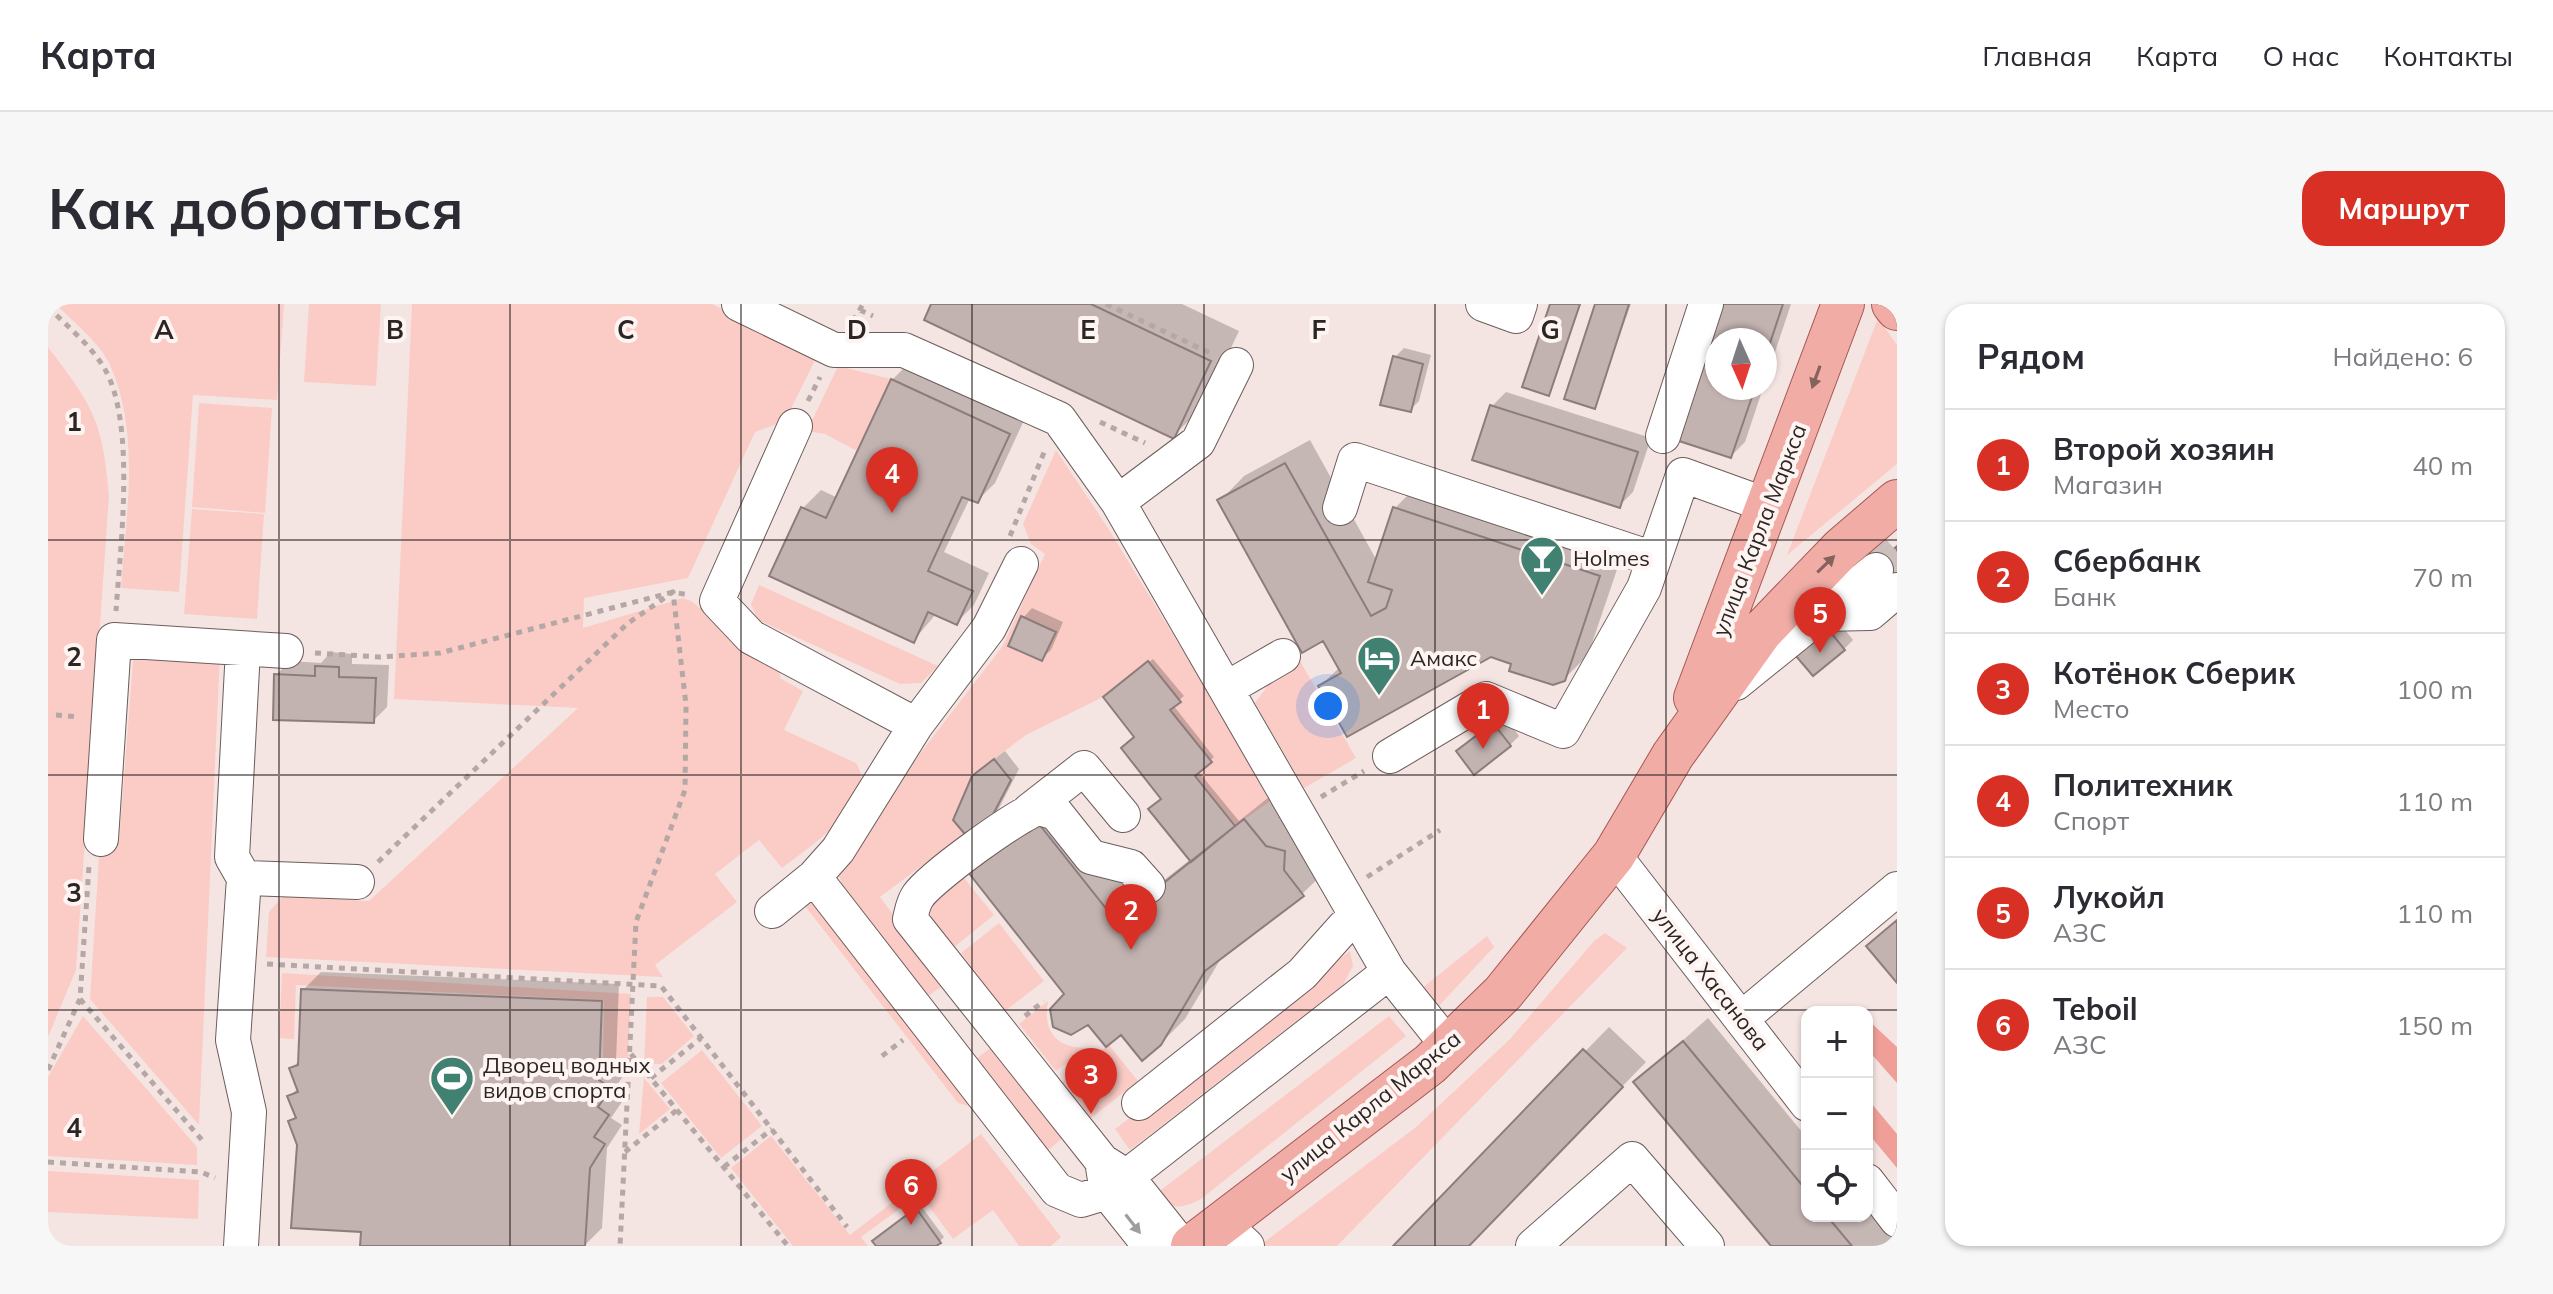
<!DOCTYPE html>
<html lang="ru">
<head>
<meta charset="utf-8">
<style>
  :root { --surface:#fff; --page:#f7f7f7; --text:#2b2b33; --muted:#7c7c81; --line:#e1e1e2; --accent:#d93025 }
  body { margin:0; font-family:Mulish,sans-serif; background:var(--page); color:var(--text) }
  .controls { position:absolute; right:24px; bottom:24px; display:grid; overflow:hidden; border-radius:16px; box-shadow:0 2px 6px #0004 }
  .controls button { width:72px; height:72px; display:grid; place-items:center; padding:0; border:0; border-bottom:2px solid var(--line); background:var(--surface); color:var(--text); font:40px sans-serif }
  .compass { position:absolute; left:1657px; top:24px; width:72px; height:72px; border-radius:50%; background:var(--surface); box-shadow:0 2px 6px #0004; rotate:177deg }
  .you { position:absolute; left:1280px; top:402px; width:28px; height:28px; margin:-20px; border:6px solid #fff; border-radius:50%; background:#1a73e8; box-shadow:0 0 0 12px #1a73e833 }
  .badge { display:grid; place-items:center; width:52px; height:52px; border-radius:50%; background:var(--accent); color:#fff; font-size:26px; font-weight:700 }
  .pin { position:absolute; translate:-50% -66px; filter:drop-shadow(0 2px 4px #0008) }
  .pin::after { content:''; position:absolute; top:42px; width:28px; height:24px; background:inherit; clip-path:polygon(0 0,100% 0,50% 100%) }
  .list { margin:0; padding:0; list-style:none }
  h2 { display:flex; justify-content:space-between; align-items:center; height:104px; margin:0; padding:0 32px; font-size:34px }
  h2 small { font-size:26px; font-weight:400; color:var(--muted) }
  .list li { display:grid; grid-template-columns:52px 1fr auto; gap:24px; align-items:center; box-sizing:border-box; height:112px; padding:0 32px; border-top:2px solid var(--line) }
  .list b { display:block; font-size:30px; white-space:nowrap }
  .list p { margin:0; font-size:26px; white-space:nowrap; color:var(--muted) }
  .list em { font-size:26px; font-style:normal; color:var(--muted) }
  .icon { flex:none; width:44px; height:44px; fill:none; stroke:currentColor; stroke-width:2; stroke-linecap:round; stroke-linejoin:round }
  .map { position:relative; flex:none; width:1849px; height:942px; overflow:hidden; border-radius:24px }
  header { display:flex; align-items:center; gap:48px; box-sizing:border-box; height:112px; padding:0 40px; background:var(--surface); border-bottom:2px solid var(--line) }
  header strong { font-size:38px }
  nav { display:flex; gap:44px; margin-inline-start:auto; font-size:28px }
  .intro { display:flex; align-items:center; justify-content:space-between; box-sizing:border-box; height:192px; padding:0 48px }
  h1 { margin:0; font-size:56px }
  .button { padding:20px 36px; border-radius:24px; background:var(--accent); color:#fff; font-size:28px; font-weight:700 }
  main { display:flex; gap:48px; padding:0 48px }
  aside { flex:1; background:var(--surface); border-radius:24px; box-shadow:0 2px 6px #0004 }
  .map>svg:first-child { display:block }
  .green { fill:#fbccc6 }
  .forest { fill:#ef9f97 }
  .shadow { fill:#0003 }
  .building { fill:#c2b2b0; stroke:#8c7d7c; stroke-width:2 }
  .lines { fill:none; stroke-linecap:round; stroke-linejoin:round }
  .minor-tunnel { stroke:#cdbfbc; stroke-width:34; stroke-dasharray:34 17; stroke-linecap:butt }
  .minor-casing { stroke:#6c5d5c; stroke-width:36 }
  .major-casing { stroke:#a55852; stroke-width:44 }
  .path { stroke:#b4a7a5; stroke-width:5; stroke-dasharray:6 6; stroke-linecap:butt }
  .minor { stroke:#fff; stroke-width:34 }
  .major { stroke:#f1aca6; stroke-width:42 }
  .oneway { fill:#84625e }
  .oneway2 { fill:#a09d9c }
  .grid { fill:none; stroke:#2b2524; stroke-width:2; stroke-opacity:0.55 }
  .labels { text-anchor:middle; stroke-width:8; stroke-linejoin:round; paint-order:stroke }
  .street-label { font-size:22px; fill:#2b2524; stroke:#fef4f2 }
  .poi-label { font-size:22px; fill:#2b2524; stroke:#fef4f2; text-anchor:start }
  .grid-label { font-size:26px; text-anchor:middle; font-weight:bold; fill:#2b2524; stroke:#fef4f2; stroke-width:8; stroke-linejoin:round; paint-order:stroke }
</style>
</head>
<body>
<header>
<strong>Карта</strong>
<nav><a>Главная</a><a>Карта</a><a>О нас</a><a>Контакты</a></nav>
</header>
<div class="intro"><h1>Как добраться</h1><a class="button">Маршрут</a></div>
<main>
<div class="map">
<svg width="1849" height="942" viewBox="0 0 1849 942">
  <rect width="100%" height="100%" fill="#f5e5e2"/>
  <path class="green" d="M8 0H236L229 96 145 91 131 288 73 284C78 212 93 127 61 59 51 38 24 17 8 0Z
    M261 0H333L328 82 256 78Z
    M364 0H664L769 52 737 117 707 128 640 274 536 294 535 324 635 294 643 297 732 366V374L755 387 736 426 808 459C833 496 760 544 734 564L711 536 667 570 689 598 607 661 615 673 218 653 221 608 235 592 321 597 530 404 346 395Z
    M1830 14 1849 41V160L1739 251Z
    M0 43C45 102 55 117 61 192L28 666 0 733Z
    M790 62 843 75 809 147 777 130 759 127Z
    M151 99 224 104 217 209 144 203Z
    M1008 146 1060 224 1225 495 1187 522 1147 472 1122 406 1132 398 1100 357 1055 393 978 431 924 472 905 515 916 530 832 593 897 680 879 693 796 586 791 572 851 477 954 343 997 250 983 240 975 220Z
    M144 205 216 210 209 315 136 310Z
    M711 281 890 362 873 379 852 380 710 316 703 300Z
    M86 344 172 349 151 821 42 695 52 537 71 538Z
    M1252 357 1308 454 1256 484 1207 399 1227 372Z
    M912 569 946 611 905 644 883 615 882 600Z
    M759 588 924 800 921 802 910 799 757 602 754 598Z
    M951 619 996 677 957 707 913 649Z
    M1557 629 1579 644 1289 942H1211L1368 823 1462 735 1546 637Z
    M1439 632 1446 643 1389 704 1373 685Z
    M1302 647 1305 662 1295 681 1082 846 1067 825Z
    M234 669 583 690 580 756 555 755 556 696 248 681 246 735 231 734Z
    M599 693H615L646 732 614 760H596Z
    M1000 697C995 727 1007 743 1037 744L1008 767 971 720Z
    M35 712 149 843V861L0 852V773Z
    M1341 712 1358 732 1153 895C1134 905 1121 906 1105 892Z
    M1061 741 1090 777 1043 814 1014 778Z
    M945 742 1016 833 999 847 928 755Z
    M654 746 714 822 673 854 613 779Z
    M596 774 622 805 591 830Z
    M933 830 1013 933 1003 942H971L945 906 905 935 872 890 813 933 820 942H745L683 864 723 832 802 931Z
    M0 867 151 876 150 915 0 908Z"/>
  <path class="forest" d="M1819 715 1849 743V779L1819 745Z
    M1819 794 1849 830V864L1819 828Z"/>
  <path class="shadow" d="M885 0H1134L1191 27 1155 103 1125 132Z
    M1504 0H1533L1500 90Z
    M1549 0H1583L1546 103Z
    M1675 0H1743L1717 78V36H1669V84H1715L1697 138 1683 152 1630 135Z
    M1356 44 1383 51 1371 97 1362 106 1347 53Z
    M862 58 978 112 947 179 929 197 922 194 896 248 941 269 926 301 908 319 888 310 866 336 755 204 773 186 790 194 844 76Z
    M1458 88 1603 134 1585 188 1571 202 1444 102Z
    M1262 136 1329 257 1347 204 1371 180 1575 248 1540 351 1516 375 1442 351 1272 382 1292 363 1276 334 1172 197 1196 172Z
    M984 304 1015 318 1003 346 993 355 975 314Z
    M1790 317 1805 336 1796 345 1750 351Z
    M283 348 304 350V360L341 361 339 403 325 417 228 371 242 357 273 359Z
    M1105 355 1136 392 1125 401 1166 453 1150 467 1191 517 1221 493 1279 566 1254 590 1175 651 1137 715 1112 740 1074 729 922 568 1012 492 1093 594 1143 555 1089 433 1061 390Z
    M1456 411 1471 432 1462 441 1419 438Z
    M957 447 971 465 950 506 939 516 936 463Z
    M273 668 571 680 568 758 579 766 567 784 578 792 563 814 574 821 559 844 554 924 536 942H314L315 926 251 840 242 818 249 811 242 792 250 784 243 765 252 756 255 686Z
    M1660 714 1759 834V912H1819V907L1833 924 1840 918 1849 929V942H1725L1588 778Z
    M1561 723 1598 758 1419 942H1347Z
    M873 902 896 933 892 937 885 942H830L831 933Z"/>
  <path class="building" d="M883 0H1043L1163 57 1126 135 876 16Z
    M1502 0H1532L1501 92 1474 83Z
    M1547 0H1581L1547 105 1516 95Z
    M1673 0H1735L1717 54V36H1669V84H1707L1683 154 1628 136Z
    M1345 52 1375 60 1363 108 1332 101Z
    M843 75 962 130 930 199 914 193 880 267 925 287 909 321 880 308 866 339 721 272 753 203 778 214Z
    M1442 101 1590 148 1572 204 1424 156Z
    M1237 159 1323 312 1338 304 1344 286 1320 278 1345 203 1552 272 1517 377 1505 381 1461 367 1463 360 1443 353 1299 433 1270 382 1293 369 1275 337 1254 349 1169 196Z
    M1849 242V290L1825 262Z
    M973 312 1008 328 994 357 960 342Z
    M1780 325 1797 346 1765 372 1747 351Z
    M1100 357 1133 398 1122 406 1164 458 1147 472 1187 522 1143 558 1100 505 1113 495 1073 444 1086 433 1055 393Z
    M267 362 291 363V373L328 374 326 419 225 416 226 370 267 372Z
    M1445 419 1463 442 1426 471 1408 447Z
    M946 455 963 476 941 518 921 535 905 516 924 472Z
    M987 515 1068 617 1196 515 1218 542 1237 547 1236 566 1256 592 1157 667 1113 741 1094 757 1073 731 1058 743 1040 721 1023 731 1005 723 1002 705 1016 690 920 568Z
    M1849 616V679L1818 642Z
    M253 685 554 697 551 776 563 784 550 803 561 811 546 833 557 840 542 864 537 942H312L313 928 243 924 249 841 240 817 248 814 239 792 250 788 241 764 250 761Z
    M1635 737 1759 887V912H1779L1804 942H1723L1585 778Z
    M1535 745 1575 783 1421 942H1345Z
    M868 904 893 939 888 942H828L824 937Z"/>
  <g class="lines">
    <path class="minor-tunnel" d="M1828 266 1849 248"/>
    <g class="minor-casing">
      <path id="minor" d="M691 0 786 46H856L1011 115 1070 198 1341 668 1401 743
        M1435 0 1468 12 1472 0
        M747 122 669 297 703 333 868 421
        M1615 132 1658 0
        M1070 198 1150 138 1188 61
        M1292 204 1307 156 1606 255
        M1773 310 1822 309 1849 286
        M1688 379 1828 266
        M1178 385 1235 352
        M1342 452 1438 395 1515 427 1596 284 1635 171 1721 202
        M981 507 1036 464 1075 511
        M53 535 66 336 238 347
        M1566 551 1759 800
        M766 573 1009 886 1033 896 1059 888 1341 668
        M196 574 309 578
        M724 607 766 573 790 546 868 421 941 324 973 260
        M1693 715 1849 585
        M1091 799 1254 670 1296 623 1310 614
        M1054 857 862 615C864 607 865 599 870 592 882 574 971 509 991 504L1008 509 1043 553 1083 563 1100 582
        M1819 877 1849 916
        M1174 919 1199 942
        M193 942 201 808 185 736 196 574 184 553 195 345
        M1102 942 1059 888 1054 857 1079 873 1134 942
        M1485 942 1584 855 1659 942"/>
    </g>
    <g class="major-casing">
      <path id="major" d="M1845 0 1849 5
        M1647 394 1795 0
        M1144 942 1382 760 1455 689 1566 551 1625 451 1713 328 1793 245 1849 197"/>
    </g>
    <path class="path" d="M1058 0 1162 49
      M0 3C18 21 42 41 55 62 89 116 72 245 68 307
      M812 6 825 12
      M805 17 815 0
      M760 97 772 73
      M1052 118 1097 139
      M962 232 997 146
      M267 349 332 353 392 349 625 288 641 291
      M8 411 31 413
      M1273 493 1316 467
      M330 558 579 320 625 288 638 401 637 486 588 618 572 942
      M1319 573 1392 526
      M219 660 613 682 799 923
      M32 695 154 836
      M977 712 996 697
      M583 750 740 942
      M834 752 855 736
      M0 766 32 695 41 562
      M603 774 653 734
      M577 848 629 806
      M0 858 153 868 167 874
      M676 863 724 825"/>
    <use href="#minor" class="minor"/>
    <use href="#major" class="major"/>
  </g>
  <defs><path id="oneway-solid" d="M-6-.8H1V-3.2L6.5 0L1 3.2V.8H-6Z" transform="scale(2)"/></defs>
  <g class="oneway">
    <use href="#oneway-solid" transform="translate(1768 73) rotate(110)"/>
    <use href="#oneway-solid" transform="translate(1778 260) rotate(-44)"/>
  </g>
  <use class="oneway2" href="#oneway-solid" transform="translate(1085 920) rotate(52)"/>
  <path class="grid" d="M231 0V942M462 0V942M693 0V942M924 0V942M1156 0V942M1387 0V942M1618 0V942M0 236H1849M0 471H1849M0 706H1849"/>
  <defs>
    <g id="bar-pin" transform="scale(2.3)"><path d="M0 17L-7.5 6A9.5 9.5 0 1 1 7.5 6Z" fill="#408172" stroke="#fef4f2"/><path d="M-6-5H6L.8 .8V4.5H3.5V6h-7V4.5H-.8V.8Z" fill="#fff"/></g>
    <g id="hotel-pin" transform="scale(2.3)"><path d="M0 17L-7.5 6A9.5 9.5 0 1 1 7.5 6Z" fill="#408172" stroke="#fef4f2"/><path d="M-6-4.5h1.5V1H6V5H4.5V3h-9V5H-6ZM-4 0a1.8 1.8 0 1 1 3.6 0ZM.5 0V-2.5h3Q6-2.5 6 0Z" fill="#fff"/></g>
    <g id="stadium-pin" transform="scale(2.3)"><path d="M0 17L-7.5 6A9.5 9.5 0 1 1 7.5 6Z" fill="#408172" stroke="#fef4f2"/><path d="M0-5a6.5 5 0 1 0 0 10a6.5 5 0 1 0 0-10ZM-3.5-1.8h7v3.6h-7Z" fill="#fff"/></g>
  </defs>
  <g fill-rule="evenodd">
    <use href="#bar-pin" x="1494" y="254"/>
    <use href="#hotel-pin" x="1331" y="354"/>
    <use href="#stadium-pin" x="404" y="774"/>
  </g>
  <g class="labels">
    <g class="street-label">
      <text transform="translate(1711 226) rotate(-69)" y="8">улица Карла Маркса</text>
      <text transform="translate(1663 675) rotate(52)" y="8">улица Хасанова</text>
      <text transform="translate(1322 802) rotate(-39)" y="8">улица Карла Маркса</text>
    </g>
    <g class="poi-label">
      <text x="1525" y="262">Holmes</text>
      <text x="1362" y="362">Амакс</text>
      <text x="435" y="769">Дворец водных<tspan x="435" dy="25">видов спорта</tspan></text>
    </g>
  </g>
  <g class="grid-label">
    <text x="116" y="35">A</text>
    <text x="347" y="35">B</text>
    <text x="578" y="35">C</text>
    <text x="809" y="35">D</text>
    <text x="1040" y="35">E</text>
    <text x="1271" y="35">F</text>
    <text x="1502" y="35">G</text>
    <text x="26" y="127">1</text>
    <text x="26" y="362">2</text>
    <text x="26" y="598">3</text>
    <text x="26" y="833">4</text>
  </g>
</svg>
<div class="controls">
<button>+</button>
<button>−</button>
<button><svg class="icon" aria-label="locate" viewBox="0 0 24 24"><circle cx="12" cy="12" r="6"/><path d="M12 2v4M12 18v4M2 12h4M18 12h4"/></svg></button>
</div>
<svg class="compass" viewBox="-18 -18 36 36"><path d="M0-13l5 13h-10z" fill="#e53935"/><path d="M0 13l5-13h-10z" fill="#7c7c81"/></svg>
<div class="you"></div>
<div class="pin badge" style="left:1435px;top:445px">1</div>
<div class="pin badge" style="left:1083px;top:646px">2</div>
<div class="pin badge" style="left:1043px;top:810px">3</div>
<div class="pin badge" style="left:844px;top:209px">4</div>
<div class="pin badge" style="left:1772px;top:349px">5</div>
<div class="pin badge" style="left:863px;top:921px">6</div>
</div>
<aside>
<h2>Рядом<small>Найдено: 6</small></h2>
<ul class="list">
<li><span class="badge">1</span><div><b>Второй хозяин</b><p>Магазин</p></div><em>40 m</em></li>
<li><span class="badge">2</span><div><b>Сбербанк</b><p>Банк</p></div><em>70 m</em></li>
<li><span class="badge">3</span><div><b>Котёнок Сберик</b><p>Место</p></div><em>100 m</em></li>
<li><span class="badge">4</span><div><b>Политехник</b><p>Спорт</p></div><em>110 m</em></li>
<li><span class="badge">5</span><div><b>Лукойл</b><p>АЗС</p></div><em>110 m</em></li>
<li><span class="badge">6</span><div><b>Teboil</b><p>АЗС</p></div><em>150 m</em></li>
</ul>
</aside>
</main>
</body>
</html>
